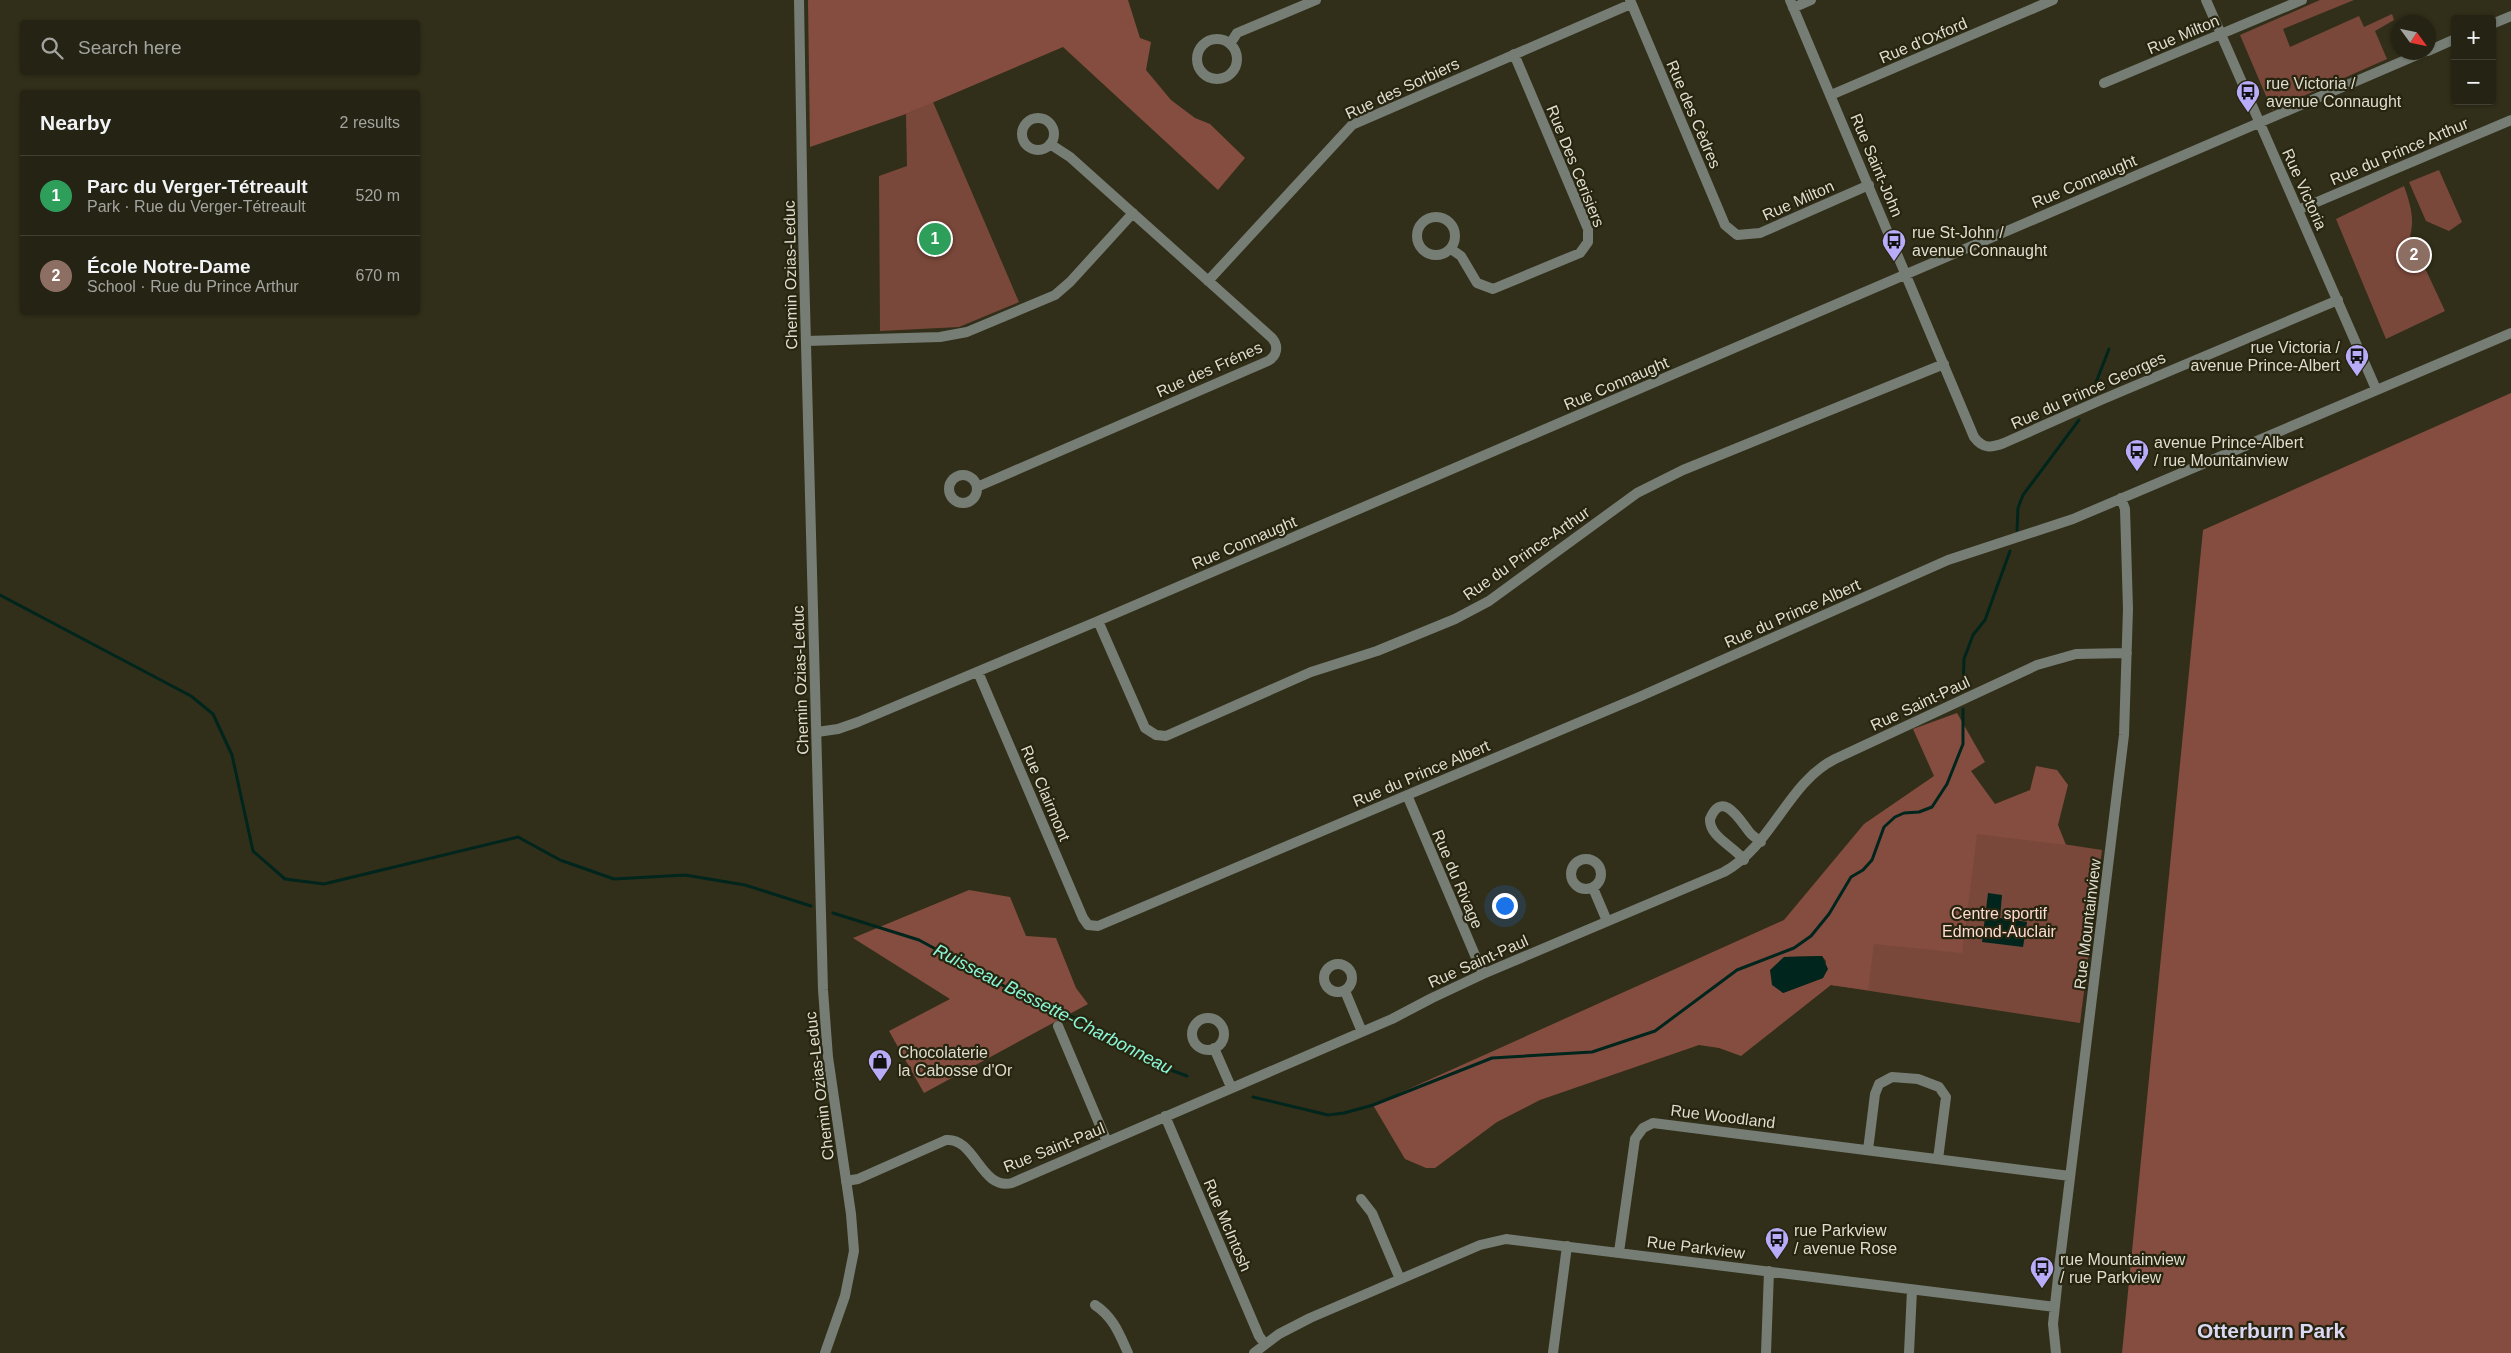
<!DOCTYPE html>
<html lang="en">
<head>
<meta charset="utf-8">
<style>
  :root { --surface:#252313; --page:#2d2b1c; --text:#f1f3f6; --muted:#a3a4a0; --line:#424033; --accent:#b8abf7 }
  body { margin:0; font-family:Arial,sans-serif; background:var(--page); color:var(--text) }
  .controls { position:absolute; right:15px; top:15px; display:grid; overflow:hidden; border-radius:5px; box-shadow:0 1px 4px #0004 }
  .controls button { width:45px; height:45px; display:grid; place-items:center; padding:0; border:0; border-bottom:1px solid var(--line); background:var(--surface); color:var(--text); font:25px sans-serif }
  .compass { position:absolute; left:2391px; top:15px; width:45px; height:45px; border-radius:50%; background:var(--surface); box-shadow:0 1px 4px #0004; rotate:123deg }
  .you { position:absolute; left:1504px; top:905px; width:18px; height:18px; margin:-12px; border:4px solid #fff; border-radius:50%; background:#1a73e8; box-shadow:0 0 0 8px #1a73e833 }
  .badge { display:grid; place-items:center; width:32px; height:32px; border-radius:50%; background:var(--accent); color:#fff; font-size:16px; font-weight:700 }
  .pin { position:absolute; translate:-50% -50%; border:2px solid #fff; box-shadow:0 1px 5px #0006 }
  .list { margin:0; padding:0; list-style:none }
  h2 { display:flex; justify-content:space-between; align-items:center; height:65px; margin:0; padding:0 20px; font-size:21px }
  h2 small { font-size:16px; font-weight:400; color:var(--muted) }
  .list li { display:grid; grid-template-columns:32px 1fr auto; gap:15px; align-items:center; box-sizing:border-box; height:80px; padding:0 20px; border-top:1px solid var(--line) }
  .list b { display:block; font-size:19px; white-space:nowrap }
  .list p { margin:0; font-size:16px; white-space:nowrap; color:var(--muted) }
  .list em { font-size:16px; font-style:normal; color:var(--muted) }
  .icon { flex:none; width:28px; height:28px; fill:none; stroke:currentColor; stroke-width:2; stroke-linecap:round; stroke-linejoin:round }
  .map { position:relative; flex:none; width:2511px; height:1353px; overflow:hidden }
  .search { position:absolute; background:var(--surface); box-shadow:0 1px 4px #0004; left:20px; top:20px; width:400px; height:55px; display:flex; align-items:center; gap:12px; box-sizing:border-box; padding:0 18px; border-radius:5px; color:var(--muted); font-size:19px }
  .panel { position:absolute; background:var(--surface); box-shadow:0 1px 4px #0004; left:20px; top:90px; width:400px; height:225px; border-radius:5px }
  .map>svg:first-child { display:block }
  .green { fill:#7a483a }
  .forest { fill:#854d3f; fill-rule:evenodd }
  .water { fill:#00251d }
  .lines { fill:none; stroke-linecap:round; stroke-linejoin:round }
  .stream { stroke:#00251d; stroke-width:3 }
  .minor { stroke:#767d74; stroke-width:10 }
  .tertiary { stroke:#767d74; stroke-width:10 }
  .labels { text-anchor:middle; stroke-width:4.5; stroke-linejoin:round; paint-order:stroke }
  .street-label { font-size:16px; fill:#deddcf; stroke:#27250f }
  .poi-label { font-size:16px; fill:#deddcf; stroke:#27250f; text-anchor:start }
  .park-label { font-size:16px; fill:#ffdad0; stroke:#27250f }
  .water-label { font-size:18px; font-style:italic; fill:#8af6d8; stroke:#27250f }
  .district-label { font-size:21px; font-weight:bold; fill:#dbd7f4; stroke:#27250f }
</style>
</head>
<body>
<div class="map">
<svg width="2511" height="1353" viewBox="0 0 2511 1353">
  <rect width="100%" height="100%" fill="#312f19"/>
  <path class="green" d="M2320 0H2354L2283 29 2290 47 2359 16 2364 27 2392 14 2394 20 2375 31 2387 59 2272 110 2240 35Z
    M933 102 1019 302 959 327 880 331 879 176 907 166 906 114Z
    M2439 170 2462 222 2449 231 2426 221 2409 182Z
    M2404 186C2410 203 2415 219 2410 236L2445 311 2386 339 2336 219Z
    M1959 828 2102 850 2080 1023 1831 985Z"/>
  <path class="forest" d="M808 0H1128L1140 38 1151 42 1146 70 1171 100 1195 118 1210 124 1245 158 1218 190 1063 47 906 114 810 147Z
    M2511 393V1353H2122L2203 530Z
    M1957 713 1985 762 1971 771 1995 804 2030 790 2036 766 2057 770 2068 785 2058 825 2066 845 1977 834 1962 953 1874 944 1868 990 1831 985 1741 1056 1719 1048 1699 1045 1540 1100 1497 1122 1435 1168H1426L1405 1159 1373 1105 1784 920 1864 824 1934 776 1913 729ZM1822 956 1826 961 1823 978 1783 993 1784 957Z
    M969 890 1010 897 1026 936 1056 938 1076 988 1088 1004 924 1093 889 1031 950 999 853 938Z"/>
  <path class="water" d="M1988 893 2002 895 2000 918 2027 922 2023 947 1982 942Z
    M1822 956 1828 969 1823 978 1783 993 1772 985 1770 970 1784 957Z"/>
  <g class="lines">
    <path class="stream" d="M2091 395 2109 349
      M2017 530 2018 508 2023 495 2079 420
      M0 595 191 696 213 714 232 755 253 851 285 879 324 884 518 837 560 860 614 879 685 875 745 885 811 906
      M1963 690 1964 659 1973 635 1985 620 2010 551
      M833 913 919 940 1004 986 1104 1031 1160 1066 1187 1076
      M1253 1097 1328 1115 1344 1113 1373 1105 1492 1058 1592 1052 1655 1031 1737 970 1794 948 1811 936 1829 914 1851 877 1863 870 1872 860 1884 827 1895 817 1904 813 1919 812 1932 807 1947 784 1963 744V709"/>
    <path class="minor" d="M1630 0 1725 225 1737 235 1760 233 1869 185
      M1790 0 1974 437C1983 449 1991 448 2004 443L2101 400 2338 300
      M2206 0 2376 389
      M1793 8 1811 0
      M2492 24 2511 16
      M1197 59a20 20 0 1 1 40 0a20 20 0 1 1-40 0Z
      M1230 44 1237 33 1316 0
      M2428 51 2455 39
      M2104 83 2302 0
      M1831 95 2053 0
      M1022 134a16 16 0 1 1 32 0a16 16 0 1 1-32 0Z
      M2298 210 2511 120
      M1417 236a19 19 0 1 1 38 0a19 19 0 1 1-38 0Z
      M1451 249 1461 256 1477 283 1493 289 1580 253 1588 242V229L1514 54
      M1208 281 1352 125 1631 4
      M806 341 940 337 967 332 1055 295 1070 282 1133 213
      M949 489a14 14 0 1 1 28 0a14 14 0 1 1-28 0Z
      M977 487 1268 361C1277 356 1279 346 1272 338L1070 157 1050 144
      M1098 621 1145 728 1156 735 1166 736 1311 672 1377 651 1455 619 1489 601 1637 493 1683 470 1944 364
      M978 672 1083 918 1088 925 1098 926 1639 697 1948 560 2073 519 2511 333
      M817 732 838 729 858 722 1098 621 2424 52
      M1407 795 1483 974
      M1571 874a15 15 0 1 1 30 0a15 15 0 1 1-30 0Z
      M1744 860C1734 846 1709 837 1710 819 1723 787 1742 824 1751 834 1754 837 1758 839 1761 842
      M1593 888 1607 921
      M1324 978a14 14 0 1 1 28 0a14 14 0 1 1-28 0Z
      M1345 991 1362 1032
      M1192 1034a16 16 0 1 1 32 0a16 16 0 1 1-32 0Z
      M1058 1026 1107 1142
      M1214 1048 1231 1087
      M1165 1116 1259 1336 1265 1344
      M1868 1150 1875 1094 1879 1084 1892 1077 1918 1079 1939 1087 1946 1097 1938 1159
      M846 1181 858 1179 946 1140C975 1137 981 1191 1012 1183L1392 1019 1432 998 1483 974 1724 872C1773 845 1787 783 1835 759L2037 665 2076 654 2127 653
      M1361 1199 1372 1213 1400 1279
      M1619 1252 1635 1139 1643 1128 1653 1123 2070 1176
      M1095 1305C1113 1317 1119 1333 1128 1353
      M1254 1353 1279 1334 1310 1318 1480 1245 1506 1239 2055 1307
      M1553 1353 1567 1246
      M1766 1353 1769 1271
      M1909 1353 1912 1290
      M2056 1353 2053 1324 2059 1268 2124 735 2128 609 2125 509 2121 498"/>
    <path class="tertiary" d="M799 0 803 230 823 990 828 1057 851 1214 854 1251 845 1296 825 1353"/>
  </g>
  <defs>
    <g id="bus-pin" transform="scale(1.25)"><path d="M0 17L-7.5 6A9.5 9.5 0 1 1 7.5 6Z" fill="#b8abf7" stroke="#27250f"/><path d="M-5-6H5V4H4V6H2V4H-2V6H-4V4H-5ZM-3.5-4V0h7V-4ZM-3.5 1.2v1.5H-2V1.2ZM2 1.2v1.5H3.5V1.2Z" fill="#111"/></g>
    <g id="shop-pin" transform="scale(1.25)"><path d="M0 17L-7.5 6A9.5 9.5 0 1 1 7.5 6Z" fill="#b8abf7" stroke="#27250f"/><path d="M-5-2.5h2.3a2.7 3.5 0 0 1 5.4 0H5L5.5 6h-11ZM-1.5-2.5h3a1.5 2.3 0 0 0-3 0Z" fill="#111"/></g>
  </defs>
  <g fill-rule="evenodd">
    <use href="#bus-pin" x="2248" y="92"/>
    <use href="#bus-pin" x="1894" y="241"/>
    <use href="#bus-pin" x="2357" y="356"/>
    <use href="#bus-pin" x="2137" y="451"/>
    <use href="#shop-pin" x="880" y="1061"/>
    <use href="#bus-pin" x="1777" y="1239"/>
    <use href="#bus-pin" x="2042" y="1268"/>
  </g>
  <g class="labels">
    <g class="street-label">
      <text transform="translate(2183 34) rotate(-23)" y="6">Rue Milton</text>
      <text transform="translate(1923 40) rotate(-23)" y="6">Rue d'Oxford</text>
      <text transform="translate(1402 88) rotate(-25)" y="6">Rue des Sorbiers</text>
      <text transform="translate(1694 114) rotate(67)" y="6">Rue des Cèdres</text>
      <text transform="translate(2399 151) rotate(-23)" y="6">Rue du Prince Arthur</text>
      <text transform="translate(1877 165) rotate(67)" y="6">Rue Saint-John</text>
      <text transform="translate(1576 166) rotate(68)" y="6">Rue Des Cerisiers</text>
      <text transform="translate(2084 181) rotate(-23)" y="6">Rue Connaught</text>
      <text transform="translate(2305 189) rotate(66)" y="6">Rue Victoria</text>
      <text transform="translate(1798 200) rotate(-24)" y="6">Rue Milton</text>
      <text transform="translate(790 275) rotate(-91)" y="6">Chemin Ozias-Leduc</text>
      <text transform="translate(1209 369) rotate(-24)" y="6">Rue des Frénes</text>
      <text transform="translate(1616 383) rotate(-23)" y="6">Rue Connaught</text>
      <text transform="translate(2088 390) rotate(-24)" y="6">Rue du Prince Georges</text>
      <text transform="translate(1244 542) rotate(-23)" y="6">Rue Connaught</text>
      <text transform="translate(1526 553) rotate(-35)" y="6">Rue du Prince-Arthur</text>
      <text transform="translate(1792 613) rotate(-24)" y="6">Rue du Prince Albert</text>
      <text transform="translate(800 680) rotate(-92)" y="6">Chemin Ozias-Leduc</text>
      <text transform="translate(1920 703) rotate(-25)" y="6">Rue Saint-Paul</text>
      <text transform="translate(1421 773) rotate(-23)" y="6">Rue du Prince Albert</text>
      <text transform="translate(1046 793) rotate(67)" y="6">Rue Clairmont</text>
      <text transform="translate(1458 879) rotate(67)" y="6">Rue du Rivage</text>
      <text transform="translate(2087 924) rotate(-83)" y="6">Rue Mountainview</text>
      <text transform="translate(1478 961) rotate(-24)" y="6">Rue Saint-Paul</text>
      <text transform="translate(819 1086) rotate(-97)" y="6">Chemin Ozias-Leduc</text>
      <text transform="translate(1723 1116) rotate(7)" y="6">Rue Woodland</text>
      <text transform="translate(1054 1147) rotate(-22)" y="6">Rue Saint-Paul</text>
      <text transform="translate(1228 1225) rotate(67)" y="6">Rue McIntosh</text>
      <text transform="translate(1696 1247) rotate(7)" y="6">Rue Parkview</text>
    </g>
    <g class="poi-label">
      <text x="2266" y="89">rue Victoria /<tspan x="2266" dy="18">avenue Connaught</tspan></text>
      <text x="1912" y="238">rue St-John /<tspan x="1912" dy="18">avenue Connaught</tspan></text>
      <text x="2340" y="353" text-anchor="end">rue Victoria /<tspan x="2340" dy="18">avenue Prince-Albert</tspan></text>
      <text x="2154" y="448">avenue Prince-Albert<tspan x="2154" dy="18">/ rue Mountainview</tspan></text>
      <text x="898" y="1058">Chocolaterie<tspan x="898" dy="18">la Cabosse d'Or</tspan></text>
      <text x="1794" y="1236">rue Parkview<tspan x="1794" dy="18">/ avenue Rose</tspan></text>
      <text x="2060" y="1265">rue Mountainview<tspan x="2060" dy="18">/ rue Parkview</tspan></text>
    </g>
    <g class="park-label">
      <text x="1999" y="919">Centre sportif<tspan x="1999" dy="18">Edmond-Auclair</tspan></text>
    </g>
    <g class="water-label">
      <text transform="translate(1053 1009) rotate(27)" y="6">Ruisseau Bessette-Charbonneau</text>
    </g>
    <g class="district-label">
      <text x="2271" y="1338">Otterburn Park</text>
    </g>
  </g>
</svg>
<div class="controls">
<button>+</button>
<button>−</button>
</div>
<svg class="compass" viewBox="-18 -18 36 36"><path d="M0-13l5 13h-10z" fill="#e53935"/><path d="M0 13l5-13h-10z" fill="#a3a4a0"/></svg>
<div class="you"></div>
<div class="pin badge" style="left:935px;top:239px;background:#2e9e5b">1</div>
<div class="pin badge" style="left:2414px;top:255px;background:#8d6e63">2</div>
<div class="search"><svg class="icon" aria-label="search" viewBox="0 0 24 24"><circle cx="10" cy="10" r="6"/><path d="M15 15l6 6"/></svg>Search here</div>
<section class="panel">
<h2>Nearby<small>2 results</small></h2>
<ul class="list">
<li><span class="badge" style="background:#2e9e5b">1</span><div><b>Parc du Verger-Tétreault</b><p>Park · Rue du Verger-Tétreault</p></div><em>520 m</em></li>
<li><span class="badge" style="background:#8d6e63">2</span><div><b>École Notre-Dame</b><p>School · Rue du Prince Arthur</p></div><em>670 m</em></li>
</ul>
</section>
</div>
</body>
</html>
